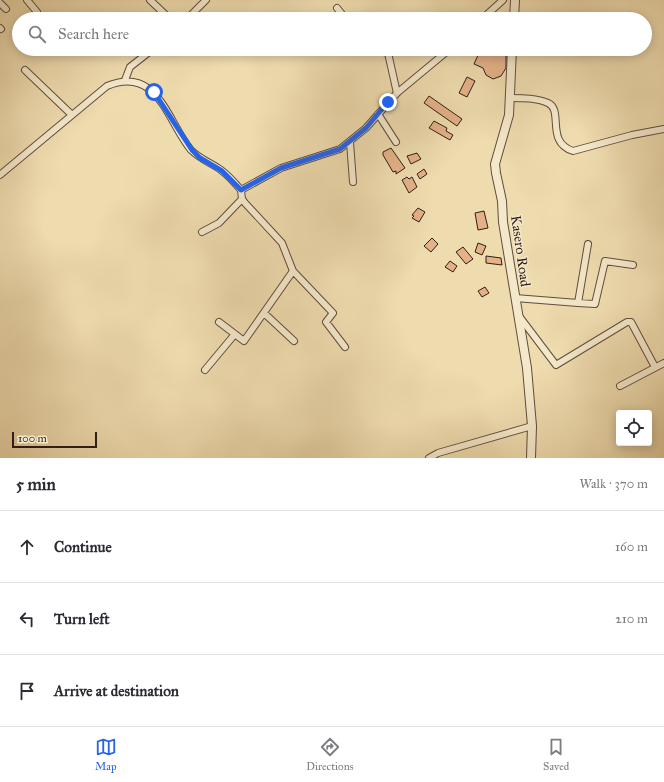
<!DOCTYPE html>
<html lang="en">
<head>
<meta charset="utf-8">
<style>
  :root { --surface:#fff; --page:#f7f7f7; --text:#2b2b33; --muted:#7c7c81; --line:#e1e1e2; --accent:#2563eb }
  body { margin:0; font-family:"IM FELL Great Primer",serif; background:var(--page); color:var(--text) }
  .controls { position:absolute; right:12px; bottom:12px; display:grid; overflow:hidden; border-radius:4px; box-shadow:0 2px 10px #0003 }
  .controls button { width:36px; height:36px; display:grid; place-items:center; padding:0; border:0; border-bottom:1px solid var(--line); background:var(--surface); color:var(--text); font:20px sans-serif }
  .scale { position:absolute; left:12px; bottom:10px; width:85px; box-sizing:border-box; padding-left:4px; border:2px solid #301e17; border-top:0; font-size:11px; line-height:14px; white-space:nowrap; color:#301e17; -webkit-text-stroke:3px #f4e8ca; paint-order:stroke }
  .stop { position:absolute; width:12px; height:12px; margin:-9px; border:3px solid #2563eb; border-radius:50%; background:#fff }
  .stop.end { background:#2563eb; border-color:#fff; box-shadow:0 1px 4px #0008 }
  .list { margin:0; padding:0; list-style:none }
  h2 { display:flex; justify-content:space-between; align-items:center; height:52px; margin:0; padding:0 16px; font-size:17px }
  h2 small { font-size:13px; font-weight:400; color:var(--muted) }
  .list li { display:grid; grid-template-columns:26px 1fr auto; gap:12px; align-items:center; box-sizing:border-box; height:72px; padding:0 16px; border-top:1px solid var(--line) }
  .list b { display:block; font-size:15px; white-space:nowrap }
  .list em { font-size:13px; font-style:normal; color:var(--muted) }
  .icon { flex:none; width:22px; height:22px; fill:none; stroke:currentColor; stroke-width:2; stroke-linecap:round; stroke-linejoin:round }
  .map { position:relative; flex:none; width:664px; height:458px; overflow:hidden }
  .search { position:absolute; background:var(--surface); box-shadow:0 2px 10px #0003; left:12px; right:12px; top:12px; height:44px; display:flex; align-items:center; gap:10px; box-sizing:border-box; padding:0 14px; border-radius:22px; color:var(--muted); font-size:15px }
  .sheet { height:268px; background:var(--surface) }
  nav { display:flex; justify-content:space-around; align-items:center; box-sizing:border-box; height:56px; border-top:1px solid var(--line); background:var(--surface); font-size:11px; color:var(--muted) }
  nav a { display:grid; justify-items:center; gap:2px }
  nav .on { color:var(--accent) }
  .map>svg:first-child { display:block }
  .building { fill:#e4b188; stroke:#301e17 }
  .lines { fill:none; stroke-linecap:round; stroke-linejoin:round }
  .minor-casing { stroke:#604d3d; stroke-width:8 }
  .tertiary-casing { stroke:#604d3d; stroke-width:10 }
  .minor { stroke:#f4e8ca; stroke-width:6 }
  .tertiary { stroke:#f4e8ca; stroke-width:8 }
  .route { stroke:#2563eb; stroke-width:5 }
  .labels { text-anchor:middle; stroke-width:3; stroke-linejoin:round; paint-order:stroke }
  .street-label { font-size:14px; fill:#301e17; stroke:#f4e8ca }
</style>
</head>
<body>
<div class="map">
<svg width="664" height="458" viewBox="0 0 664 458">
  <rect width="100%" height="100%" fill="#eedbae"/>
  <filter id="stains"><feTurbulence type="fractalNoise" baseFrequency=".005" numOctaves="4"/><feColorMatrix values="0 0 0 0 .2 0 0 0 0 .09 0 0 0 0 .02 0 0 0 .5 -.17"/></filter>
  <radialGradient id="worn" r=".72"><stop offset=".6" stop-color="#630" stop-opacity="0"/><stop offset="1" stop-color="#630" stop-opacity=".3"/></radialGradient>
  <path class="building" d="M476 49H506V68L501 76 493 79 486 75 483 68 474 64 478 55Z
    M467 77 475 81 467 97 459 93Z
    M429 96 462 119 457 126 424 103Z
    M434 121 447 128 446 131 453 135 450 140 429 128Z
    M391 148 405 168 396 174V171L393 172 383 155V152Z
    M417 153 421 159 411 164 407 156Z
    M424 169 427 174 420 179 417 174Z
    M407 177 409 179 412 177 417 187 409 193 402 180Z
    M418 208 425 212 419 222 412 218 414 216 412 215Z
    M484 211 488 228 478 230 475 213Z
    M432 238 438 244 431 252 424 246Z
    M478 243 486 246 482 255 475 252Z
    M463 247 473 259 466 264 456 252Z
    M486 256 501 258 502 265 486 263Z
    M450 261 457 266 453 272 445 267Z
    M485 287 489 293 482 297 478 291Z"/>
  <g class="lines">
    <g class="minor-casing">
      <path id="minor" d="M27 0 37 12
        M150 0 170 19
        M0 3 6 9
        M337 8 346 19
        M187 19 206 0
        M482 19 503 0
        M0 28 1 29
        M372 49 388 53 397 93
        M25 70 72 115
        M125 80 130 67 153 49
        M511 98C523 98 537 98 548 103 564 110 545 142 573 151L632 135 664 129
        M378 114 396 142
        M350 142 353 182
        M0 175 107 86C158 65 167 121 191 150 200 159 211 163 221 170 229 176 235 183 241 190L242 199 245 203 282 243 293 271 333 313 326 322 345 347
        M241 190 281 168 340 149 366 128 397 93 450 49
        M202 232 219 223 242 199
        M515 298 578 303 588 244
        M578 303 595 304 605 261 633 265
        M264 313 294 341
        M519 316 556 365 627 322H631L655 367
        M219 322 244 341 293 271
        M205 370 235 334
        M620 386 664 363
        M429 458 438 453 532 426"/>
    </g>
    <g class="tertiary-casing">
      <path id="tertiary" d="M514 19 515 0
        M512 49 509 115 495 164 496 173 502 201 503 222 527 368 532 426 531 458"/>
    </g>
    <use href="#minor" class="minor"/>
    <use href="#tertiary" class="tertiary"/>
  </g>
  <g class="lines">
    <path class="route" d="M154 92 192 150 200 158 222 171 241 190 281 168 340 149 366 128 388 102"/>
  </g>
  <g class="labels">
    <g class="street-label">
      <text transform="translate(521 251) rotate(82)" y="5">Kasero Road</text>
    </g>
  </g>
  <rect width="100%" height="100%" filter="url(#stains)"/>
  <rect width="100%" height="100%" fill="url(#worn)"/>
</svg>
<div class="controls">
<button><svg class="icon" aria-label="locate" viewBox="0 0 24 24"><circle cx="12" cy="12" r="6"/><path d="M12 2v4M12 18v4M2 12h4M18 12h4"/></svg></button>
</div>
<div class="scale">100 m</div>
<div class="stop" style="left:154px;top:92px"></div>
<div class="stop end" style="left:388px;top:102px"></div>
<div class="search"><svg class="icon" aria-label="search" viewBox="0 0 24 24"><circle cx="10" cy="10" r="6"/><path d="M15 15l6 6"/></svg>Search here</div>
</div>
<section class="sheet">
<h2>5 min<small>Walk · 370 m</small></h2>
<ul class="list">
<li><svg class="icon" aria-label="ahead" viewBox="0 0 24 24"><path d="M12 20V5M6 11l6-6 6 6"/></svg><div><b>Continue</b></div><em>160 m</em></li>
<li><svg class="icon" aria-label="left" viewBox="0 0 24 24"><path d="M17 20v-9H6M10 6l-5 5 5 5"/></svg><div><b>Turn left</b></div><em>210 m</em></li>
<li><svg class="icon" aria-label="arrive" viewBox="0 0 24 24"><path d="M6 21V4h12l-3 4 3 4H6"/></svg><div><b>Arrive at destination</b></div></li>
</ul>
</section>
<nav>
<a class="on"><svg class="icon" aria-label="map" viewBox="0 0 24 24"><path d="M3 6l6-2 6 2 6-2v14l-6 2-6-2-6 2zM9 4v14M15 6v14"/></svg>Map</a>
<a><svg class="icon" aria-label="directions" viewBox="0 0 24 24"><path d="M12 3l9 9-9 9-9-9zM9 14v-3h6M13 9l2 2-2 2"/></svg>Directions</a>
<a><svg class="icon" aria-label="saved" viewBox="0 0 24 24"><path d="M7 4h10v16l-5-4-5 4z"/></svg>Saved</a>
</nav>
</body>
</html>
